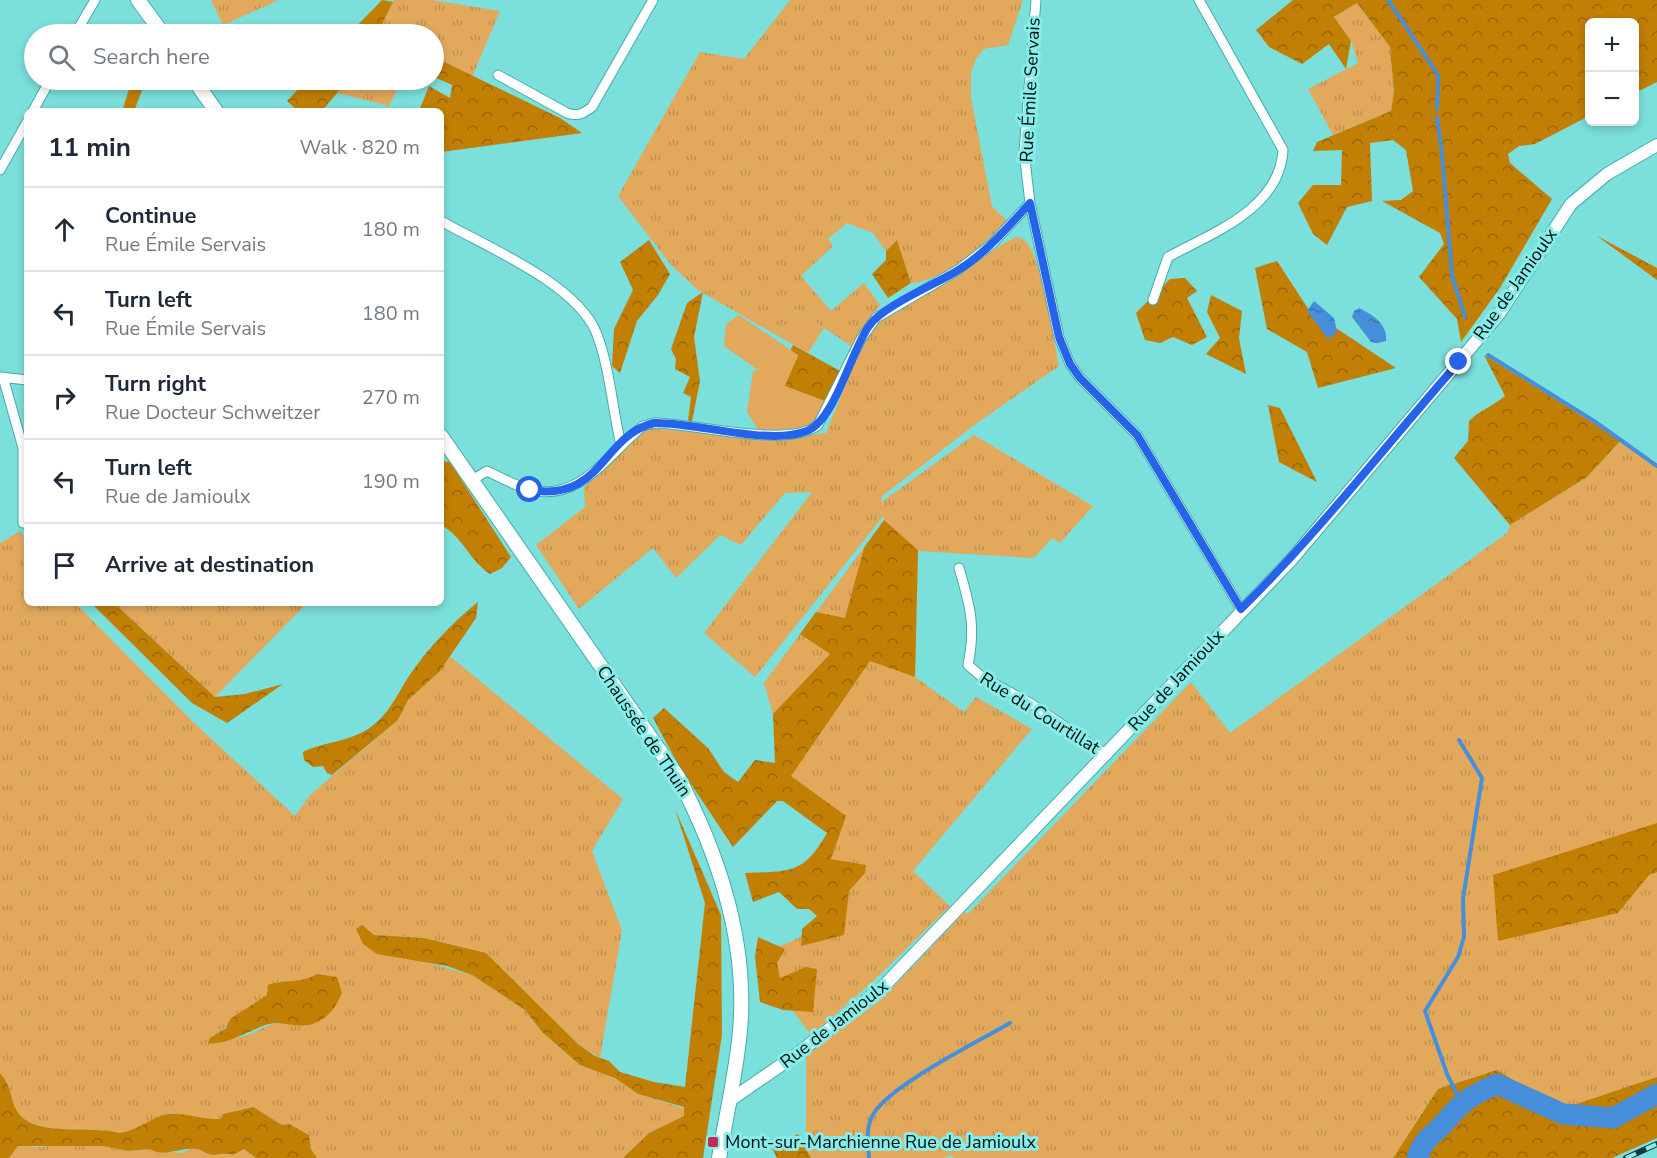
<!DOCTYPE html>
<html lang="en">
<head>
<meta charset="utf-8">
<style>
  :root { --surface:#fff; --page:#f2f2f3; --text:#1f2937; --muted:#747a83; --line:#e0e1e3 }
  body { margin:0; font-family:"Nunito Sans",sans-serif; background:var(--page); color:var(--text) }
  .controls { position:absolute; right:18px; top:18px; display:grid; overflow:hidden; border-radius:9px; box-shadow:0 3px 9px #0003 }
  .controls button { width:54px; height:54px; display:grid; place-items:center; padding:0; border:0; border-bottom:2px solid var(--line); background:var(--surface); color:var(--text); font:30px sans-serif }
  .stop { position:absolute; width:18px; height:18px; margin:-14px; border:4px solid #2563eb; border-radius:50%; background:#fff }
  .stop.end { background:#2563eb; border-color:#fff; box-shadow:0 2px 6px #0008 }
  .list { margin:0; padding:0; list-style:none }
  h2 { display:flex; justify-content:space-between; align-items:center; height:78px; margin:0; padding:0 24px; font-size:26px }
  h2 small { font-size:20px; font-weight:400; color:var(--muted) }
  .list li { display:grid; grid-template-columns:39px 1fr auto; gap:18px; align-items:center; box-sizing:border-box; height:84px; padding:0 24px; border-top:2px solid var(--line) }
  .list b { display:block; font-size:22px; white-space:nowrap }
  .list p { margin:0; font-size:20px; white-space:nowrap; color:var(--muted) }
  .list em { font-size:20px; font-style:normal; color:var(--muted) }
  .icon { flex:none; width:33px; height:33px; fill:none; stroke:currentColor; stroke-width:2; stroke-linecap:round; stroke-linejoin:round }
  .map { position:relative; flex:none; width:1657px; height:1158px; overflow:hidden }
  .search { position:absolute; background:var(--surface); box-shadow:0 3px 9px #0003; left:24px; top:24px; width:420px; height:66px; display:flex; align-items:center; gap:15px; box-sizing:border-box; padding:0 21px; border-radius:33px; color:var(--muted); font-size:22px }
  .panel { position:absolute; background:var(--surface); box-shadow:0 3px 9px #0003; left:24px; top:108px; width:420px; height:498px; border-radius:9px }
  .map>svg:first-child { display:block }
  .grass { fill:url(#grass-tufts); fill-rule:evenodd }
  .forest { fill:url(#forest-crowns) }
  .green { fill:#e2a95d }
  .water { fill:url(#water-ripples) }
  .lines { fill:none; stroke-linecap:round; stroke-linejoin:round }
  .stream { stroke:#478edb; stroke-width:4 }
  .river { stroke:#478edb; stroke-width:21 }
  .minor-casing { stroke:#46adaa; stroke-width:11 }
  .tertiary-casing { stroke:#46adaa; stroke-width:14 }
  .secondary-casing { stroke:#46adaa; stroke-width:16 }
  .minor { stroke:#fff; stroke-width:9 }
  .tertiary { stroke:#fff; stroke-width:12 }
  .secondary { stroke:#fff; stroke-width:14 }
  .rail-casing { stroke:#183938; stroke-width:6 }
  .rail { stroke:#88ece8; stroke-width:4; stroke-dasharray:11; stroke-linecap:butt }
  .route { stroke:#2563eb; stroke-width:8 }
  .poi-dot { fill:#bd2d4f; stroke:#88ece8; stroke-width:2 }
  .labels { text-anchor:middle; stroke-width:6; stroke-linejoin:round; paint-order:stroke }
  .street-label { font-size:18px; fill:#001211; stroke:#88ece8 }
  .poi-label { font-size:18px; fill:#001211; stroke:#88ece8; text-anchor:start }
</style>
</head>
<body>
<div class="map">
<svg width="1657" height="1158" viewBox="0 0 1657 1158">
  <defs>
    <pattern id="grass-tufts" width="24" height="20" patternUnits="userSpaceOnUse" patternTransform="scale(1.5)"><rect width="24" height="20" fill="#e2a95d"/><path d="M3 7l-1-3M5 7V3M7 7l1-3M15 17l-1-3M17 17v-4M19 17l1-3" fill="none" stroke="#c09050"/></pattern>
    <pattern id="forest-crowns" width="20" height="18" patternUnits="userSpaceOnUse" patternTransform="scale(1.5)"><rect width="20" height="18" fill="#c17f04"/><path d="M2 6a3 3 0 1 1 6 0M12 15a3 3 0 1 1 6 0" fill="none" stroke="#9a6704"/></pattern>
    <pattern id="water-ripples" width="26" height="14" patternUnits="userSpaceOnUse" patternTransform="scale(1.5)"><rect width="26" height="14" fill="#478edb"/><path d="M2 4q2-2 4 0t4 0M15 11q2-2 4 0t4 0" fill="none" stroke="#3973b0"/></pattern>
  </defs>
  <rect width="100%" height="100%" fill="#7bdfdb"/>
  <path class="grass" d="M211 0H279L223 25Z
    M394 0H432L500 11 472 77 434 57V34H377Z
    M790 0H1023L1008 45 984 49 976 59 971 73V98L992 206 1007 221C985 244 942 282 911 283L897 240 886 251 873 233 847 223 828 239 833 246 801 276 831 311 864 283 880 305 851 346 796 309 778 336 698 290 671 265 618 196 700 52 744 59Z
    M1357 3 1390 47 1394 91 1391 111 1333 135 1308 89 1358 63 1351 41 1334 17Z
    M348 80H402L389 106 337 93Z
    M1016 237C1021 238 1024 239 1028 244 1041 261 1054 340 1059 366L977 423 881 497 883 507V501L974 435 1093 506 1060 543 1052 538 1034 558 918 551 915 677 964 712 976 697 1032 729 913 871 950 906 867 987 811 1035 789 1006 760 955 841 919 823 860 843 822 791 776 764 683 884 520V515L755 677 704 633 812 492 785 493 741 545 720 535 676 578 653 548 579 609 536 545 585 507 584 487 647 428 775 439 826 433 866 335C889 308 927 295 957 276 977 263 994 248 1016 237Z
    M1621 440 1657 464V1077L1561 1109 1497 1070 1438 1089 1393 1158H954L952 1155 944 1158H811L806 1146V1055L883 998 965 911 968 914 1191 682 1230 733 1507 533 1510 525 1587 477Z
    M20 531 27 543V603H75L193 722 295 816 310 795 398 720 407 700 451 657 623 799 592 851 622 930 600 1058 578 1044 486 953 424 938 374 935 356 930 405 957 472 975 525 1010 542 1032 580 1065 615 1078 638 1094 683 1108 685 1105 684 1116 649 1133 623 1158H317L311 1149 309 1135 289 1124 282 1125 253 1107 230 1112 221 1119 205 1120 173 1113 161 1116 131 1131 119 1133C92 1125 38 1137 20 1115 9 1102 14 1089 0 1073V543ZM317 974 294 1025C269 1019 265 1030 244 1036 234 1039 226 1039 217 1044L219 1032 267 995 278 982 305 981Z
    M114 603H307L215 697Z
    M55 1144 104 1146 128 1151 150 1149 180 1153 195 1148C208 1154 220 1151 233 1155L244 1149 256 1158H9L18 1146 43 1147Z"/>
  <path class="forest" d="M382 0 393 2 377 34H349Z
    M1293 0H1657V82L1635 93 1634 22H1590L1589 116 1535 144 1519 146 1508 154 1510 163 1552 199 1500 288 1461 342 1457 319 1419 277 1444 244 1440 233 1382 201 1401 200 1413 191 1406 150 1393 140 1370 143 1372 201 1347 207 1327 245 1313 234 1298 203 1313 185H1341L1342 150 1313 151 1317 142 1391 111 1394 91 1390 47 1357 3 1334 17 1351 41 1346 69 1329 44 1302 64 1269 47 1256 30Z
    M434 57 560 118 582 133 441 152V111H419L429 86 450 98 452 85 434 77Z
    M132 80H146L134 111H122Z
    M307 80H348L322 111H298L287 101Z
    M1597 236 1657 268V280Z
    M649 240 670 274 658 295 637 321 620 373 612 366 614 329 633 290 620 262Z
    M897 240 911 283 888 298 872 274 886 260V251Z
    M1277 261 1309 310 1396 368 1318 388 1307 352 1267 329 1255 268Z
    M1185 278 1197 291 1187 298 1207 337 1192 345 1173 337 1160 343 1145 340 1136 313 1170 279Z
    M703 292 694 337 700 381 692 421H688L691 397 683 393 690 377 675 369 676 359 671 349 687 303Z
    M1211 295 1242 311 1239 338 1246 374 1206 354 1220 338 1207 312Z
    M793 345 842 372 827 402 784 386 798 356 790 351Z
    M1484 355 1621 440 1587 477 1510 525 1454 458 1468 441 1469 421C1480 410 1493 406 1505 396Z
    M1268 405 1280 408 1317 482 1279 462Z
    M441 461 450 462 511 557 502 568 490 574C470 561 462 536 441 525Z
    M884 520 918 550 915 677 870 661 791 776 846 816 831 859 866 865 865 873 849 891 844 935 801 946 802 929 817 916 809 909H797L779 892 753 902 745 873C790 871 803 875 827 833L783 801H777L733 847 679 766 653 718 664 708 708 748 724 772 738 782 755 760 775 763 773 714 830 654 800 634 816 612 845 618 864 548Z
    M478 602 476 618 440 671 408 700 398 720 332 775 327 773 323 766 313 767 304 760 303 752C325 741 348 743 371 727 389 714 398 693 409 676 428 648 452 623 478 602Z
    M91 603H114L215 697 245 694 283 684 227 723 192 703Z
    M675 809 721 915 722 1035 703 1158H623L649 1133 684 1116V1107L638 1094 615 1078 580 1065 542 1032 525 1010 472 975 447 966 377 954 363 944 356 929 362 925 374 935 424 938 486 953 578 1044 595 1056 609 1061 620 1072 654 1082 685 1087 705 903Z
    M1657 823V872L1649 875 1618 913 1498 941 1493 875Z
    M758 937 785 949 777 963 780 978 806 967 817 969 813 1012 783 1010 760 1002 755 957Z
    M317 974 337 977 342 993C336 1006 330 1017 315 1023 299 1030 281 1019 265 1025 249 1031 225 1046 208 1043L210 1038 226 1028 230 1019 267 995 268 985C285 979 301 984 317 974Z
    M1497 1070 1561 1109 1657 1077V1138L1612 1158H1393L1438 1089Z
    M0 1073C14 1089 9 1102 20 1115 38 1137 92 1125 119 1133 138 1131 151 1117 168 1114 183 1112 204 1120 221 1119L223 1114 253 1107 282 1125 289 1124 309 1135 311 1149 317 1158H256L244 1149 233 1155C225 1153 222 1154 214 1155 207 1155 202 1149 196 1149 180 1147 163 1158 150 1149L128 1151 103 1146H18L9 1158H0Z
    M798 1134 811 1158H777L772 1148Z"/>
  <path class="green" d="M796 309 824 328 808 353 778 336Z
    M739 315 798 355 785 386 827 402 814 423 801 428 764 432 757 428 747 412 753 371 758 370 724 346 726 324Z"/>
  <path class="water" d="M1314 301 1334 318 1337 332 1328 339 1307 311Z
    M1359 308C1373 315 1388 324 1386 341L1377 343 1371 342 1352 317 1354 311Z"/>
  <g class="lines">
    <path class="stream" d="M1388 0 1438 75 1437 109
      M1437 117 1442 153 1452 276 1465 317
      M1488 355 1594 421 1657 466
      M1459 740 1482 778 1463 899 1464 937 1458 957 1425 1011 1447 1074 1461 1102
      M869 1158C868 1142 865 1127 874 1113 891 1085 979 1041 1010 1023"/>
    <path class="river" d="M1417 1158C1426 1135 1430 1139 1445 1122 1464 1100 1470 1096 1497 1084L1563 1114 1613 1118 1657 1094"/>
    <g class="minor-casing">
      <path id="minor" d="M75 34 95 0
        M498 75 567 113C578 117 584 113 592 107L653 0
        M33 111 50 80
        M0 170 27 122
        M1030 203 1059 337 1070 364 1080 378 1137 435 1241 609
        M441 221C487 247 575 283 596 332 610 367 612 408 621 445
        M1153 300 1168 257C1212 233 1280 209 1283 150L1199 0
        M0 377 27 380
        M3 377 23 448V523
        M472 480 487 471C501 478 516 486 531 490 581 502 609 453 643 426L654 423C694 423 788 449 818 425L861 339 876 318 958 270 992 244 1030 203 1024 152 1036 0
        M959 568C970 605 976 626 968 665L982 677 1030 703 1107 755"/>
    </g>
    <g class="tertiary-casing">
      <path id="tertiary" d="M729 1101 797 1054 882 988 1292 559 1499 314 1571 204 1607 174 1657 145"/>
    </g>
    <g class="secondary-casing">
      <path id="secondary" d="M138 0 163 34
        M194 80 216 111
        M441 436 678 777C719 855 748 941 740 1031 736 1074 726 1116 719 1158"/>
    </g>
    <use href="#minor" class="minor"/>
    <use href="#tertiary" class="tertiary"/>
    <use href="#secondary" class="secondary"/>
    <g class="rail-casing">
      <path id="rail" d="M1626 1158 1657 1144"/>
    </g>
    <use href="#rail" class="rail"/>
  </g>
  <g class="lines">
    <path class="route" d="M530 490C603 502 601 436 654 423 697 422 768 446 807 431 835 420 851 351 869 326 883 306 934 285 957 271 986 253 1007 228 1030 203L1059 337 1070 364 1080 378 1137 435 1241 609C1319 532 1386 445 1459 362"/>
  </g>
  <rect class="poi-dot" x="707" y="1136" width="12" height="12" rx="3"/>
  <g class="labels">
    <g class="street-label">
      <text transform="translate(1030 90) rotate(-87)" y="6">Rue Émile Servais</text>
      <text transform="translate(1515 284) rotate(-55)" y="6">Rue de Jamioulx</text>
      <text transform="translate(1176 680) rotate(-47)" y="6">Rue de Jamioulx</text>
      <text transform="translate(1040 713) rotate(32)" y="6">Rue du Courtillat</text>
      <text transform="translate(644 731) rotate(56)" y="6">Chaussée de Thuin</text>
      <text transform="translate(834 1024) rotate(-38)" y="6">Rue de Jamioulx</text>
    </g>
    <g class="poi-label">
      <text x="725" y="1148">Mont-sur-Marchienne Rue de Jamioulx</text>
    </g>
  </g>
</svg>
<div class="controls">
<button>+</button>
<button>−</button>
</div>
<div class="stop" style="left:530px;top:490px"></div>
<div class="stop end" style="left:1459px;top:362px"></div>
<div class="search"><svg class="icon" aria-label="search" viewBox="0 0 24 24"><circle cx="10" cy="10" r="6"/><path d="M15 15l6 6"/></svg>Search here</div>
<section class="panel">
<h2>11 min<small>Walk · 820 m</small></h2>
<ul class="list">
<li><svg class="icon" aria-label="ahead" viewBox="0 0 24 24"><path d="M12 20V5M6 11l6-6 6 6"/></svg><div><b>Continue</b><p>Rue Émile Servais</p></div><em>180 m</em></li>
<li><svg class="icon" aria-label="left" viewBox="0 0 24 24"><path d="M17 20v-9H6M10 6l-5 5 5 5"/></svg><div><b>Turn left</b><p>Rue Émile Servais</p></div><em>180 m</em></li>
<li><svg class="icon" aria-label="right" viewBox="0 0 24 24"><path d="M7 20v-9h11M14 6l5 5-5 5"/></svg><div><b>Turn right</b><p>Rue Docteur Schweitzer</p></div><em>270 m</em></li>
<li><svg class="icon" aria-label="left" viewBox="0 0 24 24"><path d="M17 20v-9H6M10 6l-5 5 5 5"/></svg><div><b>Turn left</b><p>Rue de Jamioulx</p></div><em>190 m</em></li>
<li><svg class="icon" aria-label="arrive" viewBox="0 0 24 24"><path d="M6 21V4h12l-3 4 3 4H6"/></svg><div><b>Arrive at destination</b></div></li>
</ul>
</section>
</div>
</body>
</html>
